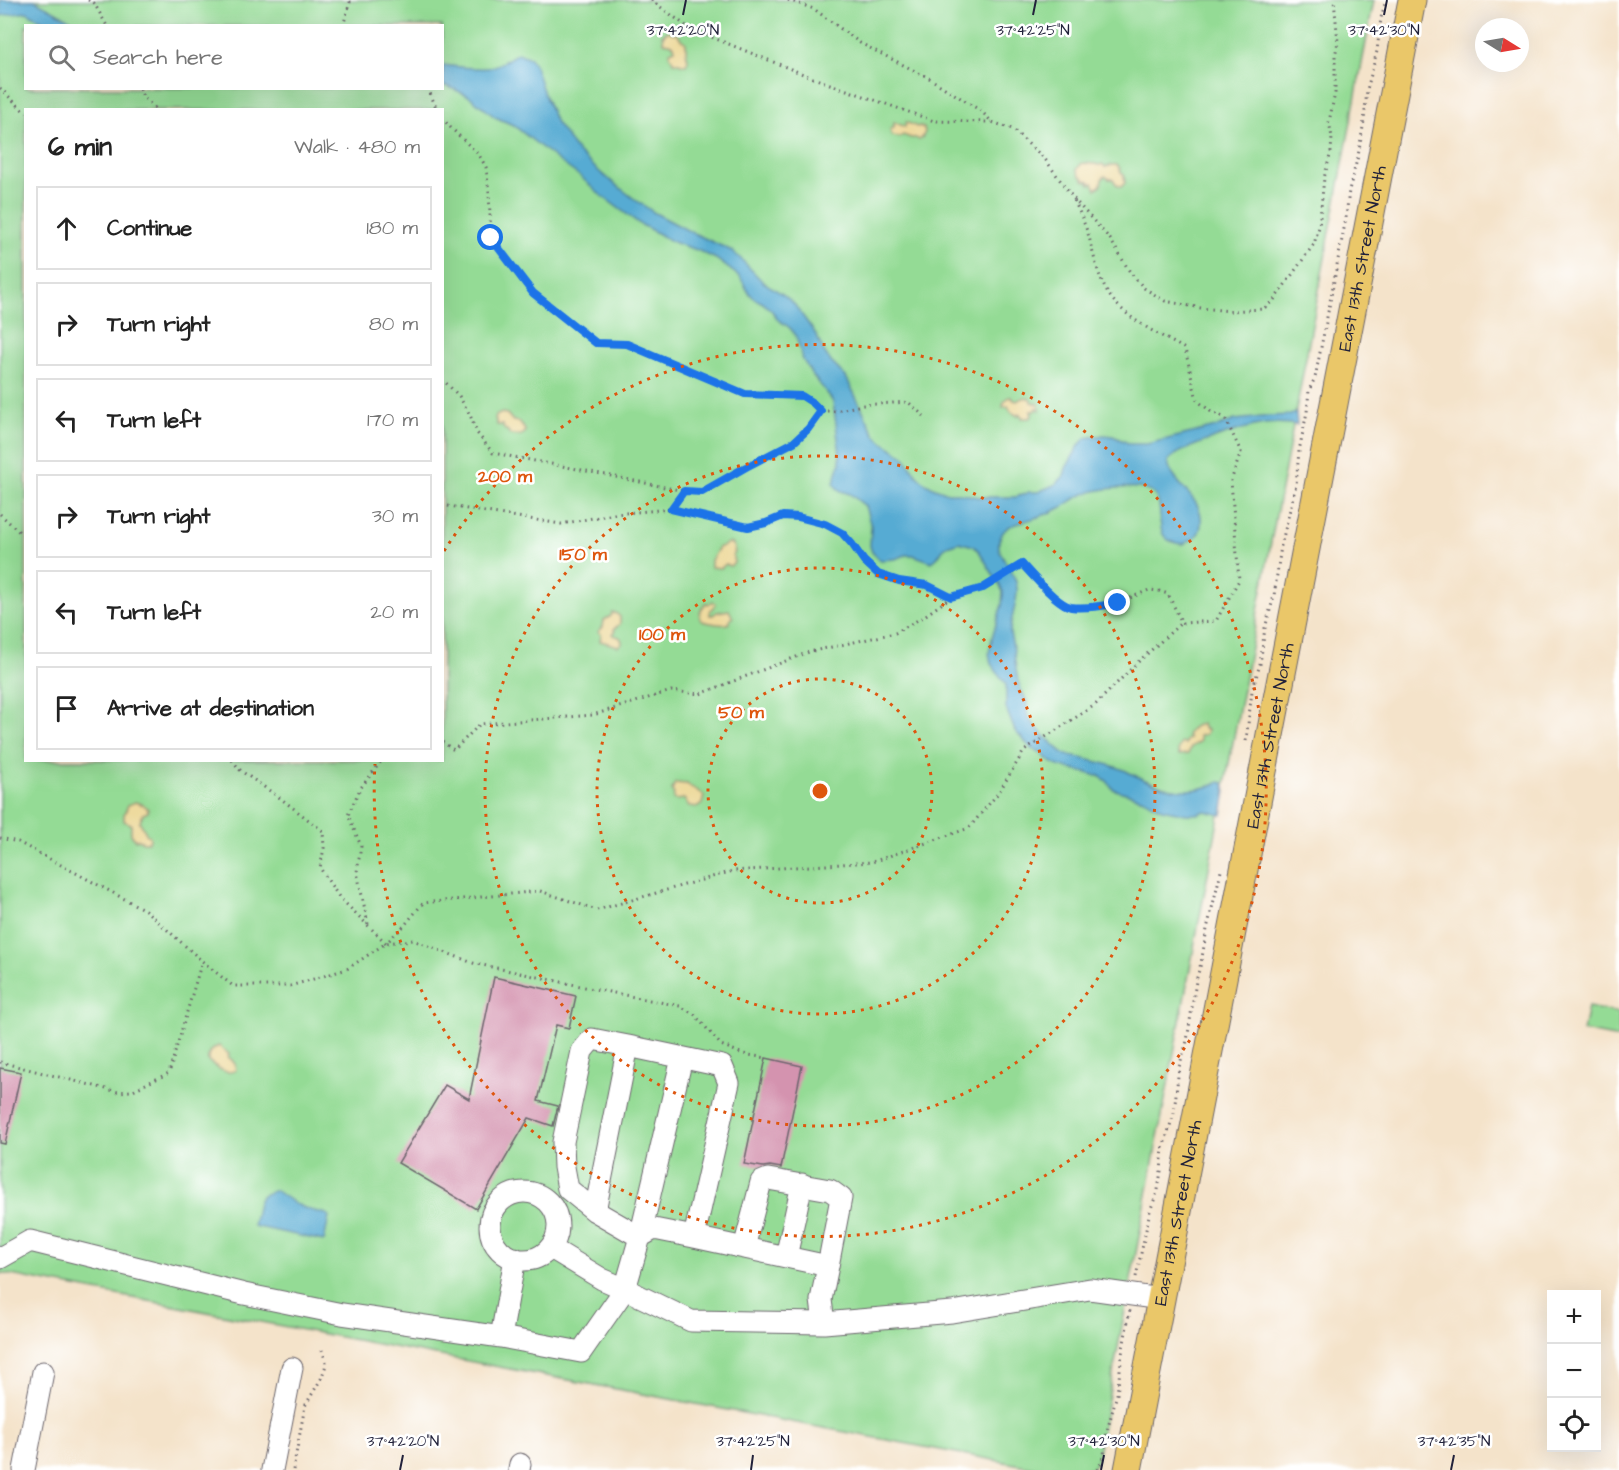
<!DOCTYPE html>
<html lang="en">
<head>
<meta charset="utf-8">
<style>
  :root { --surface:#fff; --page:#f6f6f6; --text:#222; --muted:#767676; --line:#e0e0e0 }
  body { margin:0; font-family:"Architects Daughter",sans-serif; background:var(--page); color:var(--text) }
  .controls { position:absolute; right:18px; bottom:18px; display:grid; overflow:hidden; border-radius:0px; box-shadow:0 6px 24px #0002 }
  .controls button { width:54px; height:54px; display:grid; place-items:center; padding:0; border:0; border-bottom:2px solid var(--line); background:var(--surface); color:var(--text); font:30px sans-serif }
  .compass { position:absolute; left:1475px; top:18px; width:54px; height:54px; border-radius:50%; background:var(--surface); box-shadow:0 6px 24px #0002; rotate:101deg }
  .stop { position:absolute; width:18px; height:18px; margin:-14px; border:4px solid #1a73e8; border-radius:50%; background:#fff }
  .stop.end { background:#1a73e8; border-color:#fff; box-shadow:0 2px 6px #0008 }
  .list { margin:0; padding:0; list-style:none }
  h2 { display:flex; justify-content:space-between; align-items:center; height:78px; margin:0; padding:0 24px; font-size:26px }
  h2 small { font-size:20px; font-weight:400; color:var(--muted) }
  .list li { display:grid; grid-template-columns:39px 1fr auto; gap:18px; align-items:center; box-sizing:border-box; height:84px; margin:0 12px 12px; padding:0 12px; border:2px solid var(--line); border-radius:0px }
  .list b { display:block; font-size:22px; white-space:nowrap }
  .list em { font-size:20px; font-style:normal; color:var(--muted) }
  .icon { flex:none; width:33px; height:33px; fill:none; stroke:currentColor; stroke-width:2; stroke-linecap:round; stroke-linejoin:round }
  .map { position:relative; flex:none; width:1619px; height:1470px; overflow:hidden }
  .search { position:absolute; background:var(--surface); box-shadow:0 6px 24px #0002; left:24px; top:24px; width:420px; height:66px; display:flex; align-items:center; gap:15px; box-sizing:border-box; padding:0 21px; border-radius:0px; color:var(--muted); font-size:22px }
  .panel { position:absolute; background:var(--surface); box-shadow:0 6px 24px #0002; left:24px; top:108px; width:420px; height:654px; border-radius:0px }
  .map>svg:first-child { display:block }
  .green { fill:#94db95; stroke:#5b7e68; stroke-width:1.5; fill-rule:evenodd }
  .sand { fill:#eeda9e; stroke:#887e6c; stroke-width:1.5 }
  .water { fill:#57abd3; stroke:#3c6687; stroke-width:1.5 }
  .building { fill:#d493af }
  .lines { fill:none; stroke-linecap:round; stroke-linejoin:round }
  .minor-casing { stroke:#6c666d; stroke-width:23 }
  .major-casing { stroke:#6c666d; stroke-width:29 }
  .path { stroke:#6c666d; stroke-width:3; stroke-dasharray:1.5 4.5; stroke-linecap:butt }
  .minor { stroke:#fff; stroke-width:21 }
  .major { stroke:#eac769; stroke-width:27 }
  .route { stroke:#1a73e8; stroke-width:8 }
  .ticks { fill:none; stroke:#22223b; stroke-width:2 }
  .ring { fill:none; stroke:#de560e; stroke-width:3; stroke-dasharray:3 6 }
  .labels { text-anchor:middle; stroke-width:5; stroke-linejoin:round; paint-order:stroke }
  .street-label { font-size:18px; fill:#22223b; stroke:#fff }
  .ticks-label { font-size:15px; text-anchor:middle; fill:#22223b; stroke:#fff; stroke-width:5; stroke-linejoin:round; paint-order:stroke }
  .centre { fill:#de560e; stroke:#fff; stroke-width:3 }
  .ring-label { font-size:18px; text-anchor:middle; font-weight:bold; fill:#de560e; stroke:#fff; stroke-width:5; stroke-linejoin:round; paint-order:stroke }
</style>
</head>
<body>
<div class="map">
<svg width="1619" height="1470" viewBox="0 0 1619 1470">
  <rect width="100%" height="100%" fill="#fff"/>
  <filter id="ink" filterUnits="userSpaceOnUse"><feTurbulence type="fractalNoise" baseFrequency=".0167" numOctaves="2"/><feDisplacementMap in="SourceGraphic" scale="12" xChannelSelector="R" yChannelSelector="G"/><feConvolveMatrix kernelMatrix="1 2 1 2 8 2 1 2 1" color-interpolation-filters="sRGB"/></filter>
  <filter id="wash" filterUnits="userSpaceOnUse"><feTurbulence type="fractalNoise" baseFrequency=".008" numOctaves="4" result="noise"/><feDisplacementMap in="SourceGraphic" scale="24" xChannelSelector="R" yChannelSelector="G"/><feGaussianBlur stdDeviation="1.35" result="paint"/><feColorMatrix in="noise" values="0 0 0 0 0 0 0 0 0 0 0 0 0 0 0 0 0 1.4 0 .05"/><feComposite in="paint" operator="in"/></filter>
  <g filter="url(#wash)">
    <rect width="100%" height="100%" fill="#f4e3ca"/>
    <path class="green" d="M0 0H1374L1096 1463 1090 1470H1047L0 1273ZM26 26H442V88H26ZM26 110H442V760H26Z
      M1588 1007 1619 1013V1038L1583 1031Z"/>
    <path class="sand" d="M669 31 672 33H677L681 39 686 43V51L688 60 686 65 674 62 670 56V51L675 49C674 42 669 44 664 42L663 40 664 36 662 35Z
      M894 122 905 127 906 122 917 127 919 126 924 128 925 132 922 138 919 140 916 138H911L903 135 900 137 892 136 890 129 894 128Z
      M1082 163 1095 164 1099 165 1103 164 1105 167C1114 164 1119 162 1121 173L1124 175 1125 183 1121 187 1116 184 1113 179H1109L1105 176 1102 179 1101 185 1096 189 1093 183 1090 184 1089 181 1084 180 1083 177 1080 176 1077 169Z
      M1009 397H1012L1014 400 1017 401C1022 397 1026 396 1031 399L1032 402 1039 404 1040 410 1036 408 1035 411H1031L1032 416 1029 418H1022V416L1019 414 1018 416 1011 412 1008 406 1003 407 1004 402Z
      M502 413 507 414 513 421 520 422 525 430V433C520 437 516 435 510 435L508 431 504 429 502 425H497L495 418 497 415Z
      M727 543 733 544 735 553 733 554 734 563 730 566 726 564 721 568 711 567V560C714 557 717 550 719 547L724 546Z
      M712 602 715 603 716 605 710 610V615H713L717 612 729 610 733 618 730 619V623C724 626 718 624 711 623 696 622 697 613 706 603L709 604Z
      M612 613H616L620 617V624L614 629 615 632 612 634C617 638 621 634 622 643L618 646 600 641 601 634 598 632 603 627 604 620 611 616Z
      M1202 724 1203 728 1207 730 1206 734 1199 736 1200 741 1191 747 1188 754 1179 755 1178 749 1181 743 1185 744 1186 740 1189 739 1187 735C1193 727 1192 726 1202 724Z
      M675 783 687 784C692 790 699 789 704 796L702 804 698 807 689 806 684 799 676 800 673 799 674 795 672 790Z
      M135 802 144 805 148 809V812L143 814 140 822 147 835 150 836V840L148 842H143L138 839 135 840 131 834V824L124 821V815L128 805Z
      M219 1046 229 1054 228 1058 231 1059 235 1064 236 1070C227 1076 216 1067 208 1061 207 1052 211 1049 219 1046Z"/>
    <path class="water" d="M0 0H34L80 25H49L27 12 0 16Z
      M518 53 530 58 535 66 544 94 556 123 578 152 602 174 637 201 655 213 689 231 730 250 739 257 763 282 784 295 794 304 815 333 825 353 831 362 846 377 875 435 884 443 904 456 916 474 924 482 935 488 948 493H959L978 497H1016L1029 492H1038L1056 484 1064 476 1066 468 1080 444 1086 438 1104 435 1113 436 1130 444H1147L1220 426 1235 420 1271 416 1290 415 1296 413 1297 425C1286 423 1275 423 1264 424 1246 427 1177 448 1168 461 1170 484 1204 497 1201 523 1201 528 1199 533 1196 537 1193 540 1187 542 1183 544 1145 542 1171 506 1151 492 1137 483 1094 489 1080 496 1073 499 1067 505 1060 508 1044 517 1025 520 1008 527 983 549 1016 565 1017 588 1018 603 1010 618 1010 633 1011 639 1013 645 1014 651 1015 663 1016 675 1020 687 1022 693 1026 698 1027 703 1028 707 1026 714 1028 717 1031 723 1060 752 1067 755 1069 756 1073 756 1076 757 1092 761 1109 763 1124 770 1155 786 1186 799 1219 782L1224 783 1226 791 1222 815 1205 811 1197 814H1186L1162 809 1144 799 1113 789 1107 781 1099 776 1058 766 1048 760 1040 752 1032 749 1015 731 1006 708V684L991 664 989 653 993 634 1002 605 1003 592 999 584 979 551 973 546 959 542 947 546 943 549 937 558 932 562 913 555H906L895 559 880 560 872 552 870 546 871 526 865 506 850 494 841 491 836 487 834 482 840 464V454L833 402 827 393 812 375 803 360 796 336 790 328 777 319 772 311 763 303 755 299 749 293 740 277 716 259 697 250 675 243 640 224 598 193 581 177 560 162 513 125 495 117 469 96 447 86H443V65C451 66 485 70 492 67 501 64 510 58 518 53Z
      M275 1190C294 1204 304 1210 327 1214L329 1217 324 1241 253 1226 258 1203 261 1196Z"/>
    <g id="blocks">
      <path class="building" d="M494 977 576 996 569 1028 556 1025 538 1101 558 1106 553 1126 529 1118 476 1209 398 1163 445 1085 469 1099Z
        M766 1058 802 1066 781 1168 770 1166 763 1167 744 1164Z
        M0 1068 21 1072 5 1144 0 1143Z"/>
    </g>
  </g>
  <g filter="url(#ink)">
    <use href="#blocks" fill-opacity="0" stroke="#6c666d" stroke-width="1.5"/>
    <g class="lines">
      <g class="minor-casing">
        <path id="minor" d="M490 1226a34 34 0 1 1 68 0a34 34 0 1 1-68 0Z
          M595 1211 628 1046 722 1066 729 1083 694 1237 828 1266 821 1300 824 1323
          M640 1237 682 1058
          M640 1237 654 1229 694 1237
          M551 1248 602 1279 625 1289 640 1237 595 1211 568 1189 564 1167 563 1142 582 1051 592 1039 628 1046
          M744 1248 761 1182 768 1179 830 1190 841 1198 828 1266
          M786 1257 802 1184
          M0 1258 30 1241 244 1294 342 1314 501 1337 581 1352 625 1289 691 1321 824 1323 952 1312 1090 1289 1161 1299
          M501 1337 515 1258
          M24 1470 43 1372
          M272 1470 292 1368
          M519 1470 520 1464"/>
      </g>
      <g class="major-casing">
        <g id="major">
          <path id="s1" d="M1128 1470 1412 0"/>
        </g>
      </g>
      <path class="path" d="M88 0 94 3 107 26
        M651 0 689 28 813 78 934 121 991 122
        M788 0 814 9 860 43 929 78 981 111 992 122 1012 129 1045 159 1073 198 1110 239 1130 272 1144 288 1165 301 1201 308 1230 311 1263 309 1274 300 1314 244 1319 227 1324 178 1331 152 1332 137 1329 122 1335 93V56L1338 42 1334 0
        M343 26 350 2 347 0
        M0 88 26 113
        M140 88 143 97 157 110
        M428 88 437 110
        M442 118 450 127 479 155 486 167 489 192 491 238 533 293 596 343 627 344 745 395 802 396 813 403 821 411 808 429 794 442 746 467 702 492 684 491 671 509 748 527 766 523 783 516 798 517 825 524 842 533 852 544 864 561 878 574 899 581 927 585 951 597 983 588 1022 564 1044 588 1069 607H1093L1118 603 1149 590 1159 591 1168 594 1182 623 1216 621 1239 580 1231 481 1241 452 1225 418 1210 411 1197 400 1185 349C1159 334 1127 320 1109 295 1098 278 1094 256 1089 237 1085 224 1079 211 1073 198
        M442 379 459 396 470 415 477 433 493 453 572 468 684 491
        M821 411H835L862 405 908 402 924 416
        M442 505 561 524 614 514 671 509
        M0 514 26 538
        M1246 741 1252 691 1260 664 1265 628 1274 596 1281 546 1296 485 1299 451 1307 412 1309 390 1315 378 1328 312 1346 218 1349 190 1358 156 1364 121 1367 90 1377 51 1381 18 1386 0
        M442 742 454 750 480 724 593 715 671 691 700 694 809 652 895 633 923 617 951 597
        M232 760 241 771 280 798 323 831 324 848 320 868 339 897 386 943 404 926 423 903 540 891 597 910 733 871 872 862 969 828 999 792 1024 751 1095 705 1137 663 1181 623
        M0 838 18 842 145 910 202 961
        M368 924 357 872 361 846 348 815 360 789 382 760
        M0 1062 118 1092 131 1091 169 1073 202 961 233 986H290L347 969 386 943 413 940 473 963 599 990 680 1006 695 1015 721 1045 743 1054 766 1058
        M1136 1277 1150 1211 1158 1190 1161 1171 1163 1148 1174 1113 1179 1067 1187 1041 1196 981 1201 963 1207 929 1221 871
        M293 1470 305 1406 321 1379 325 1368 326 1362 322 1350
        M1098 1470 1104 1455 1107 1431 1117 1394 1122 1354 1130 1310"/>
      <use href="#minor" class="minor"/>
      <use href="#major" class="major"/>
    </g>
  </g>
  <g class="lines" filter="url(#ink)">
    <path class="route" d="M491 238 533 293 596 343 627 344 745 394 802 396 813 403 821 411 808 429 794 442 746 467 702 492 684 491 671 509 748 527 766 523 783 516 798 517 825 524 842 533 852 544 864 561 878 574 899 581 927 585 951 597 983 588 1022 564C1032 575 1058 605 1071 607 1087 609 1103 606 1118 603"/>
  </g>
  <path class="ticks" d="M683 15 686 0M1033 15 1036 0M1384 15 1387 0M400 1470 403 1455M751 1470 753 1455M1101 1470 1104 1455M1451 1470 1454 1455"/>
  <g class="ring">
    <circle cx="820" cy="791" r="112"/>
    <circle cx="820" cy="791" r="223"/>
    <circle cx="820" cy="791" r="335"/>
    <path d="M444 551A446 446 0 1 1 375 764"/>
  </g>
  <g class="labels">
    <g class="street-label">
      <text dy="6" stroke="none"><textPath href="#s1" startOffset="1234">East 13th Street North</textPath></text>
      <text dy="6" stroke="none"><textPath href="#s1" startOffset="748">East 13th Street North</textPath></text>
      <text dy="6" stroke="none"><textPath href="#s1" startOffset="262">East 13th Street North</textPath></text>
    </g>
  </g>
  <g class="ticks-label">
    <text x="683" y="35">37°42'20"N</text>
    <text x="1033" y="35">37°42'25"N</text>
    <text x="1384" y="35">37°42'30"N</text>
    <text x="403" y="1446">37°42'20"N</text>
    <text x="753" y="1446">37°42'25"N</text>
    <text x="1104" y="1446">37°42'30"N</text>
    <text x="1454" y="1446">37°42'35"N</text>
  </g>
  <circle cx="820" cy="791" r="9" class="centre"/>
  <g class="ring-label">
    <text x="505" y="482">200 m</text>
    <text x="583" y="560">150 m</text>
    <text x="662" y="640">100 m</text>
    <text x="741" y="718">50 m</text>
  </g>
</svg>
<div class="controls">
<button>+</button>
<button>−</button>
<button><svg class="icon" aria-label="locate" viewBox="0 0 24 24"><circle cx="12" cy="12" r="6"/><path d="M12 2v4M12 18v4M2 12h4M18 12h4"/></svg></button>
</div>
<svg class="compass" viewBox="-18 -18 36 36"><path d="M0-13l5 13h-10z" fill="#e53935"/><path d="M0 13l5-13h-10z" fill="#767676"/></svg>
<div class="stop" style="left:491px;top:238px"></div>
<div class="stop end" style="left:1118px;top:603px"></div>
<div class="search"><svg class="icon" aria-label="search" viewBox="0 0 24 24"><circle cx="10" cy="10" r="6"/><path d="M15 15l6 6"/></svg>Search here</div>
<section class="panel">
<h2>6 min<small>Walk · 480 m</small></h2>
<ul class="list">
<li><svg class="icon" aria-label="ahead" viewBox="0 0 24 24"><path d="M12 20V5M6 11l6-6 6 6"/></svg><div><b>Continue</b></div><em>180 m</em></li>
<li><svg class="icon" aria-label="right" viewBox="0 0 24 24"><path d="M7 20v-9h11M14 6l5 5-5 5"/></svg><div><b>Turn right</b></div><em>80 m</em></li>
<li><svg class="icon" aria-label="left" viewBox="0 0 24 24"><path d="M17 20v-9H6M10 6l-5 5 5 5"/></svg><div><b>Turn left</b></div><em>170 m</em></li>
<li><svg class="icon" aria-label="right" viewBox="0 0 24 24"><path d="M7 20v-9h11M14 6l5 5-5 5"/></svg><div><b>Turn right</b></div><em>30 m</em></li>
<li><svg class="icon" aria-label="left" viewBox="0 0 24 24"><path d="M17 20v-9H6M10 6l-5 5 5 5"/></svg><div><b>Turn left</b></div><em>20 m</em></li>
<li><svg class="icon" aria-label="arrive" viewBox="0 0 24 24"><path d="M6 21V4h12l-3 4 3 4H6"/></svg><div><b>Arrive at destination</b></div></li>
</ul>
</section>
</div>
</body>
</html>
